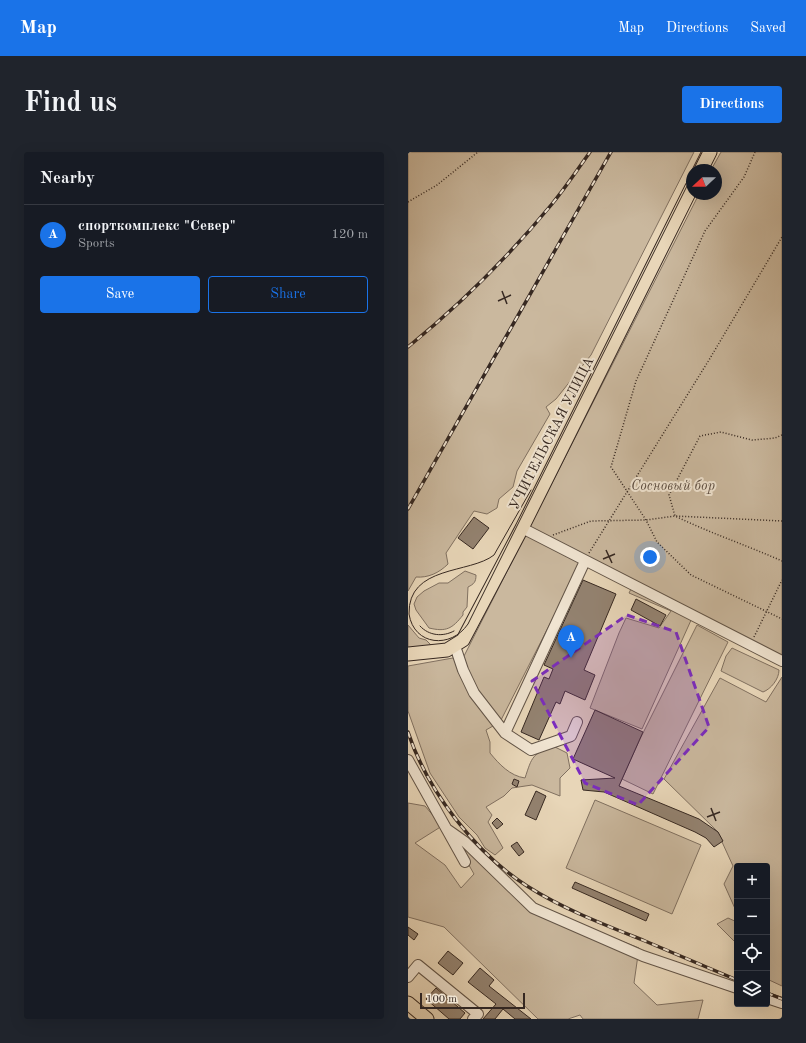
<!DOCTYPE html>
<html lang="en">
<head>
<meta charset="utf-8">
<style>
  :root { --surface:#171b24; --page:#20242c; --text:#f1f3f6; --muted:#9ea1a6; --line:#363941; --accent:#1a73e8 }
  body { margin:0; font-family:"Old Standard TT",serif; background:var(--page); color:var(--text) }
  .controls { position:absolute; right:12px; bottom:12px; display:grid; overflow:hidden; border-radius:4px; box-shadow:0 4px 16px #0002 }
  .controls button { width:36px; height:36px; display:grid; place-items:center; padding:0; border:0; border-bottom:1px solid var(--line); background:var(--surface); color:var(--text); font:20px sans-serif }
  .compass { position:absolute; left:278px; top:12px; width:36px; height:36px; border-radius:50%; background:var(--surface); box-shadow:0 4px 16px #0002; rotate:248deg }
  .scale { position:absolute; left:12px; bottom:10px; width:105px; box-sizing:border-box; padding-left:4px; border:2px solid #362821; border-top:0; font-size:11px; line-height:14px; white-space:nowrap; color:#362821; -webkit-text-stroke:3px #f0e4d1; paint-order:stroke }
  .you { position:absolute; left:242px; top:405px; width:14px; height:14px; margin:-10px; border:3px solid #fff; border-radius:50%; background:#1a73e8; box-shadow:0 0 0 6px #1a73e833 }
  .badge { display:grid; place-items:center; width:26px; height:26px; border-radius:50%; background:var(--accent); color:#fff; font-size:13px; font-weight:700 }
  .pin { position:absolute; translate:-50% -33px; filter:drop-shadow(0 1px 2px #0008) }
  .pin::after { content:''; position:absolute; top:21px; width:14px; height:12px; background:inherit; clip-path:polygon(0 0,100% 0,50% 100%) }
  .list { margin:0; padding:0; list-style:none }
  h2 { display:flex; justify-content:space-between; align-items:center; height:52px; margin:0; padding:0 16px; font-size:17px }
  h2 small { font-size:13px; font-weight:400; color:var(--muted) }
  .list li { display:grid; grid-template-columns:26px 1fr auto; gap:12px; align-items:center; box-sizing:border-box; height:60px; padding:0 16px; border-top:1px solid var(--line) }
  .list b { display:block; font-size:15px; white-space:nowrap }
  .list p { margin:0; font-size:13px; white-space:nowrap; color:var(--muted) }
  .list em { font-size:13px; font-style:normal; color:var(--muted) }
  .actions { display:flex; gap:8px; padding:12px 16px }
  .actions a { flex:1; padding:9px 0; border:1px solid var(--accent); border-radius:4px; text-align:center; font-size:14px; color:var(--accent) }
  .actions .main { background:var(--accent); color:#fff }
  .icon { flex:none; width:22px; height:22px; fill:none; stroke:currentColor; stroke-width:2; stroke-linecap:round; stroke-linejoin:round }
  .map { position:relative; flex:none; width:374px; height:867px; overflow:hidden; border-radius:4px }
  header { display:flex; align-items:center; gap:24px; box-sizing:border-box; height:56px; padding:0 20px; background:var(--accent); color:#fff }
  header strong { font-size:19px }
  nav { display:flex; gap:22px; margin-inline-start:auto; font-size:14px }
  .intro { display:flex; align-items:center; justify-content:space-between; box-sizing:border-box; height:96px; padding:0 24px }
  h1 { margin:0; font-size:28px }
  .button { padding:10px 18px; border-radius:4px; background:var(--accent); color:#fff; font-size:14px; font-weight:700 }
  main { display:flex; gap:24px; padding:0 24px }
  aside { flex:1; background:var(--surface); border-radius:4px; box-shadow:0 4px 16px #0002 }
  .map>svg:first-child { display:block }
  .green { fill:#cab89e; stroke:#807060 }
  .building { fill:#938270; stroke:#362821 }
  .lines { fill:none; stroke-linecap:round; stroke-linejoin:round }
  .minor-casing { stroke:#625447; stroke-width:12 }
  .major-casing { stroke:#362821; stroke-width:15 }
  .path { stroke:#362821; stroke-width:1.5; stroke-dasharray:1 2; stroke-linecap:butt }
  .minor { stroke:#f0e4d1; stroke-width:10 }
  .major { stroke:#e8d6b8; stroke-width:13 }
  .tram { stroke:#362821; stroke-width:1 }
  .rail-casing { stroke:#362821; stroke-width:3.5 }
  .rail { stroke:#f0e4d1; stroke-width:2; stroke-dasharray:6; stroke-linecap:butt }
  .marked { fill:#7b2cbf; fill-opacity:0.2; stroke:#7b2cbf; stroke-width:3; stroke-dasharray:8 5; stroke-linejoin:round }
  .ticks { fill:none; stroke:#362821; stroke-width:1.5 }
  .labels { text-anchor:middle; stroke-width:4; stroke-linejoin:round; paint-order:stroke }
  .street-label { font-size:14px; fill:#362821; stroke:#f0e4d1 }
  .park-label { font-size:14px; font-style:italic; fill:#5b4c40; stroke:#f0e4d1 }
</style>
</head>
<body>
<header>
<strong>Map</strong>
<nav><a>Map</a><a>Directions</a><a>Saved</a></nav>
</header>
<div class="intro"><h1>Find us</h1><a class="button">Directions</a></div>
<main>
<aside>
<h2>Nearby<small></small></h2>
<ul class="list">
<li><span class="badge">A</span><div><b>спорткомплекс &quot;Север&quot;</b><p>Sports</p></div><em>120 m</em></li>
</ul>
<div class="actions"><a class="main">Save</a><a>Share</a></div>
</aside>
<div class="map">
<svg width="374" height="867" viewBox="0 0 374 867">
  <rect width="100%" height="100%" fill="#e8d6b8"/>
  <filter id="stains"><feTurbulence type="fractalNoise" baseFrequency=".005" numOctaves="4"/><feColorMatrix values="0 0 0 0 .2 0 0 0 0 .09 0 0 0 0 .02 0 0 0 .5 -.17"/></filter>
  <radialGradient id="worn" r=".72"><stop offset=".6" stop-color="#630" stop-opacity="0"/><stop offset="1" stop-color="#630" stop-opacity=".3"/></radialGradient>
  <path class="green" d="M0 0H286L183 203 148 247 138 255 142 262 109 319 105 335 91 347 89 356 79 362 66 359 38 401 40 412C31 421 20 426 8 425L0 439Z
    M313 0H374V514L284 466 234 577 182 556 211 481 218 466 251 476 263 459 221 441 224 435 174 409 92 570 78 578 82 590V601C91 612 102 624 117 626 124 605 124 601 147 595L159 601 162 616 152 626V644L124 633 104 636 96 644 78 655 84 663 80 670 95 696 87 703 77 696 69 683 51 665 22 621 0 559V514L56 504 291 42H308V18H303Z
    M57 419 68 423C68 430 66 432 60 435L59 455 55 460V463C44 477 38 480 21 476L8 458 6 452 9 445 16 439 31 431H40Z
    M0 473 11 486 18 488 23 493 16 497 0 498Z
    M289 473 320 490 245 642 214 627 232 587Z
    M324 496 371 518C371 527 363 537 355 540L313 519 318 504Z
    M374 525V834L359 827V714H329V761L316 732 325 714 309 679 256 627 312 526 358 550Z
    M187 648 293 693 264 762 158 716Z
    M0 651 17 654 34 674 7 691 37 713 53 736 66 722 46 687 129 756 231 796 226 831 249 853 295 848 290 867H175L172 863 160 867H130L36 775 0 765Z
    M320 766 329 770V792L309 772Z"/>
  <path class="building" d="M66 365 81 376 65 397 50 386Z
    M175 428 208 442 176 518 187 523 177 548 157 539 152 552 148 550 131 588 113 580 136 525 141 527 145 517 136 513Z
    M228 447 258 463 252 474 223 458Z
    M187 558 235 580 211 634 291 667 310 680 315 689 306 695 298 686 287 680 196 640 175 638 173 628 207 626 165 607Z
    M106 627 111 629 109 635 104 632Z
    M128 639 138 644 128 668 117 663Z
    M89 666 95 672 89 677 84 671Z
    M109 690 116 700 111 704 103 694Z
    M167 730 241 762 238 769 164 736Z
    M0 775 10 782 6 788 0 783Z
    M40 799 55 811 45 823 30 811Z
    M72 816 86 828 81 834 123 867H107L95 857 87 867H75L88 852 60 830Z
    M28 836 57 861 52 867H41L18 847Z"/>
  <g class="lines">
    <g class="minor-casing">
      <path id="minor" d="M114 376 374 509
        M47 494 55 518 66 541 97 581 123 598 163 584 169 570
        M97 581 177 409
        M0 608 57 710
        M40 678 57 690 125 756 235 804 329 836
        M0 825 10 813 70 862 65 867
        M359 846 374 851"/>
    </g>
    <g class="major-casing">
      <path id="major" d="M293 18 302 0
        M0 502 39 498 55 488 114 376 284 35
        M0 851 19 867"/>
    </g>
    <path class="path" d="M347 0 336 25 297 79 228 229 203 315 238 368 249 390 283 423 374 467
      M0 50 29 33 70 0
      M374 283 367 286 344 288 313 280 292 284 261 343 267 364C302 381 338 393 374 409
      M145 383 183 369 238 368 267 364 374 369
      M181 401 301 208 374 85
      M346 485 374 428
      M0 866 1 867"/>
    <use href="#minor" class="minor"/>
    <use href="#major" class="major"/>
    <path class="tram" d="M279 28 293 0
      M123 338 86 403C62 422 0 413 1 462 6 494 43 497 60 472L284 24
      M12 474C21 484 35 485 46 479"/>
    <g class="rail-casing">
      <path id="rail" d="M0 195C53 152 101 104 144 52 158 35 170 17 182 0
        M0 357 203 0
        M0 580C19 638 67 701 119 734 155 757 197 773 237 789 268 802 298 815 329 828
        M359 841 374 847"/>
    </g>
    <use href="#rail" class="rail"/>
  </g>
  <path class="marked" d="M219 463 268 480 301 575 230 653 177 631 124 529Z"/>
  <path class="ticks" d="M94 139 99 152M90 149 103 143M198 398 204 411M195 407 207 402M303 656 308 669M299 665 312 660"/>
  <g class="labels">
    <g class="street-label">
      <text transform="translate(143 281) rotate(-63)" y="5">УЧИТЕЛЬСКАЯ УЛИЦА</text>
    </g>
    <g class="park-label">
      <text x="265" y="338">Сосновый бор</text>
    </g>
  </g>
  <rect width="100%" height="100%" filter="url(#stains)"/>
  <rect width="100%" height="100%" fill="url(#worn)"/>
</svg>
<div class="controls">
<button>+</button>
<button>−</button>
<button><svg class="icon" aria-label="locate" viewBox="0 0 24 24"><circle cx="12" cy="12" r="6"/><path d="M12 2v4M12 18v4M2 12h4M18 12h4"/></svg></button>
<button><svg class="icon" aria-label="layers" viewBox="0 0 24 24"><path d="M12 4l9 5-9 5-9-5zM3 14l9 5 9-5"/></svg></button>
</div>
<svg class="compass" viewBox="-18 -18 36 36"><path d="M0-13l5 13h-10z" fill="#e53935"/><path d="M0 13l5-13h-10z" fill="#9ea1a6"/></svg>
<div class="scale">100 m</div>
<div class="you"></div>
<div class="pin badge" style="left:163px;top:506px">A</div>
</div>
</main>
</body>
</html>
